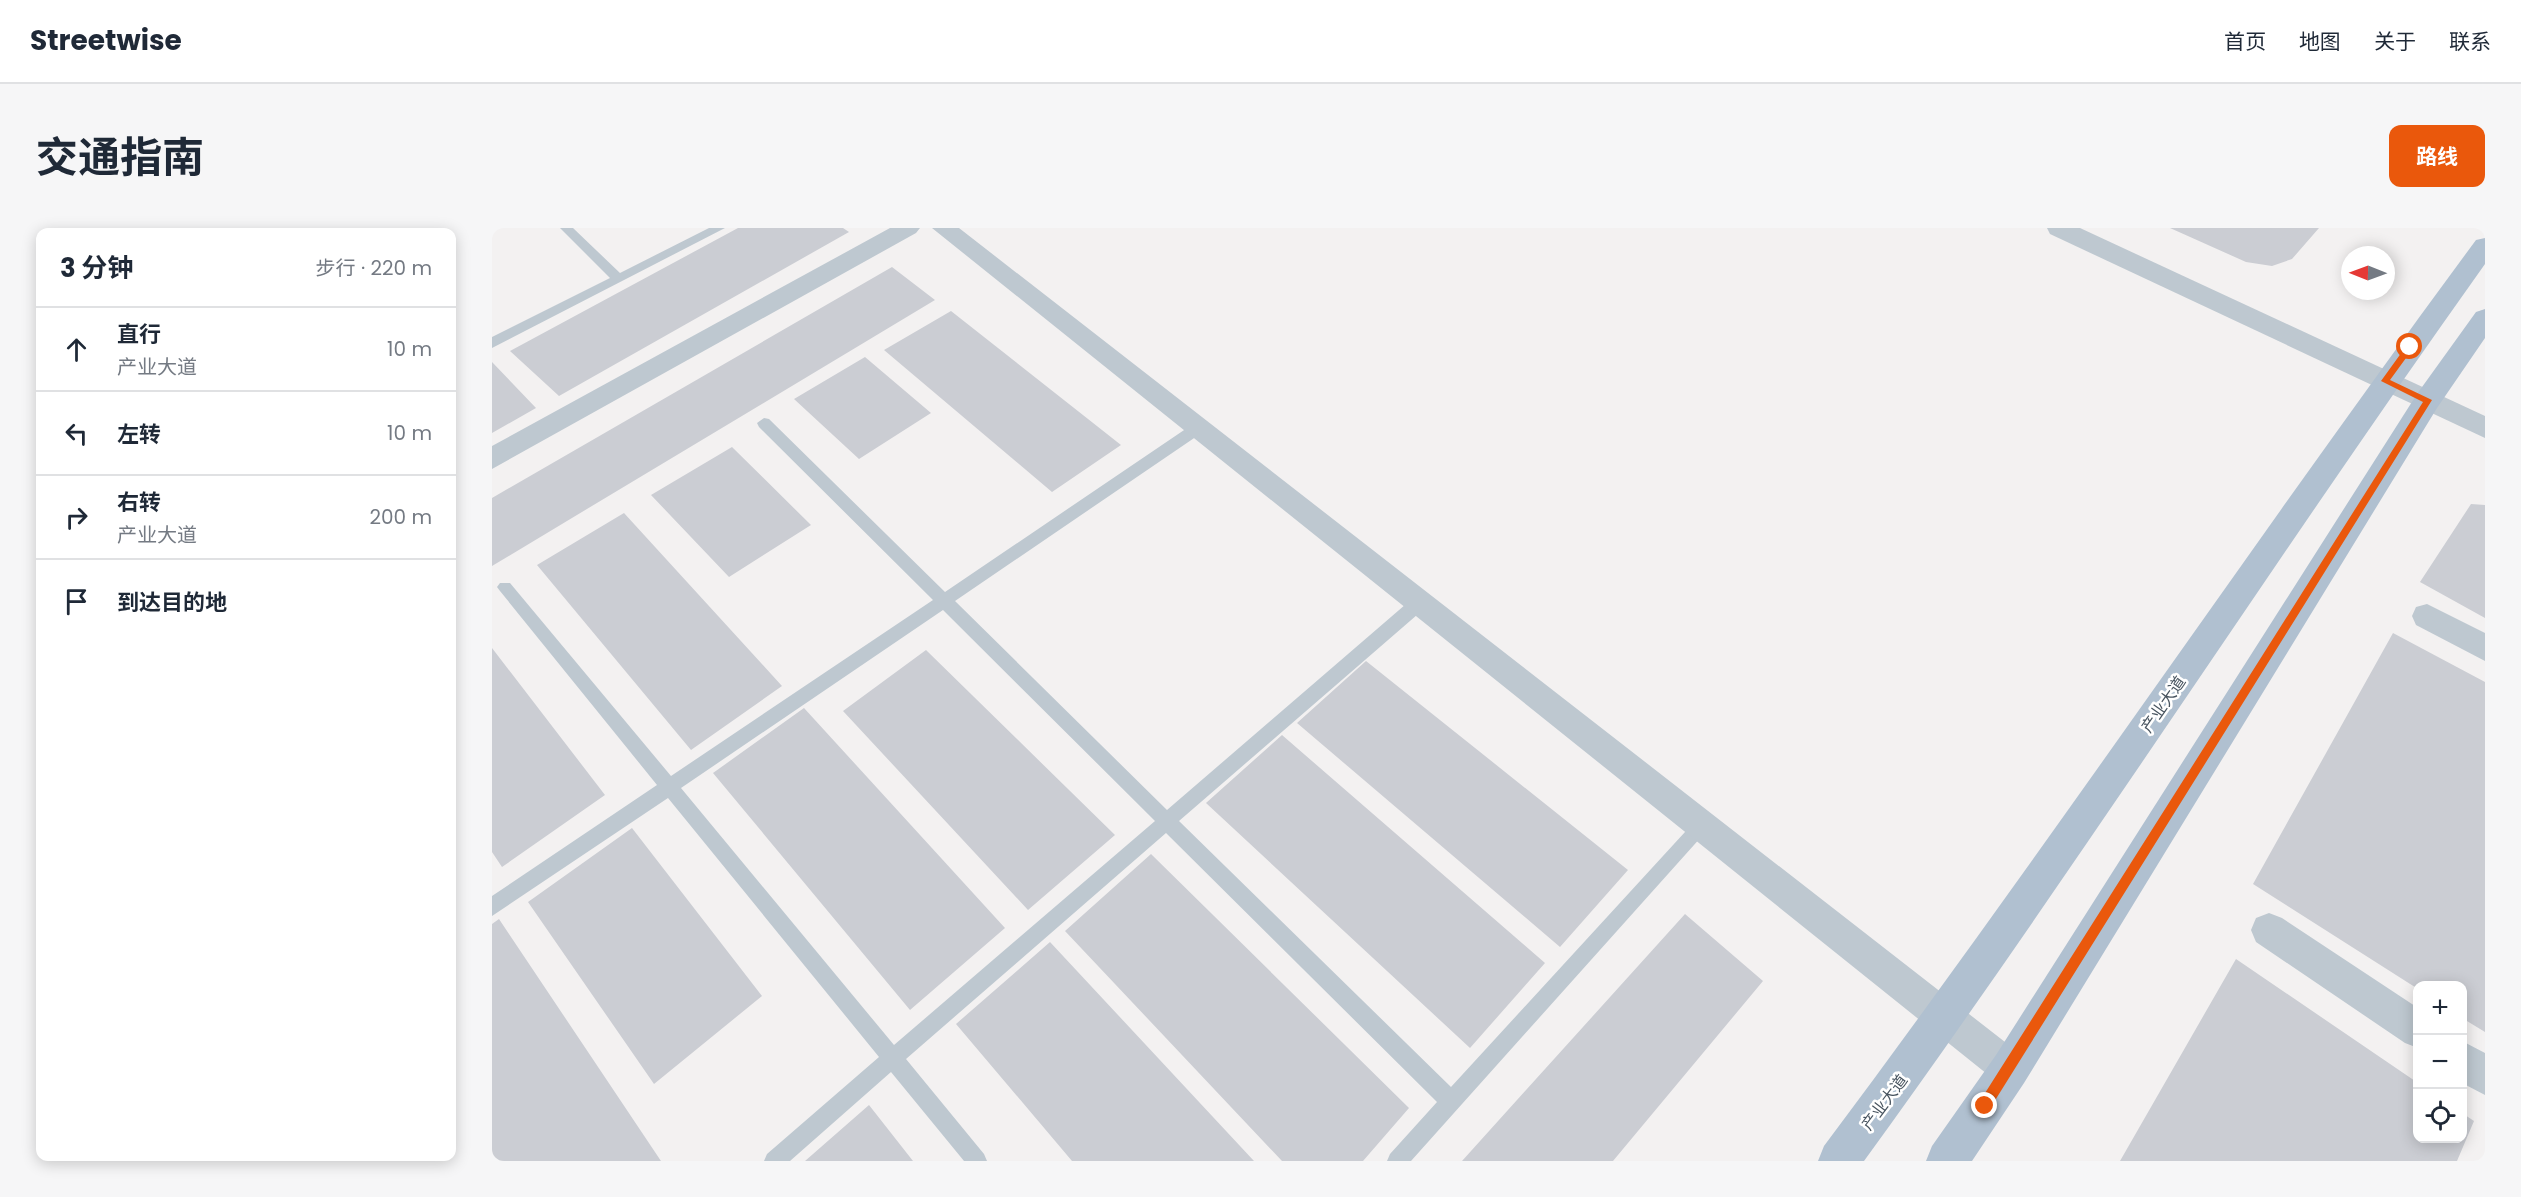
<!DOCTYPE html>
<html lang="zh">
<head>
<meta charset="utf-8">
<style>
  :root { --surface:#fff; --page:#f6f6f7; --text:#1f2937; --muted:#747a83; --line:#e0e1e3; --accent:#ea580c }
  body { margin:0; font-family:Poppins,"Noto Sans SC",sans-serif; background:var(--page); color:var(--text) }
  .controls { position:absolute; right:18px; bottom:18px; display:grid; overflow:hidden; border-radius:12px; box-shadow:0 3px 15px #0003 }
  .controls button { width:54px; height:54px; display:grid; place-items:center; padding:0; border:0; border-bottom:2px solid var(--line); background:var(--surface); color:var(--text); font:30px sans-serif }
  .compass { position:absolute; left:1849px; top:18px; width:54px; height:54px; border-radius:50%; background:var(--surface); box-shadow:0 3px 15px #0003; rotate:271deg }
  .stop { position:absolute; width:18px; height:18px; margin:-14px; border:4px solid #ea580c; border-radius:50%; background:#fff }
  .stop.end { background:#ea580c; border-color:#fff; box-shadow:0 2px 6px #0008 }
  .list { margin:0; padding:0; list-style:none }
  h2 { display:flex; justify-content:space-between; align-items:center; height:78px; margin:0; padding:0 24px; font-size:26px }
  h2 small { font-size:20px; font-weight:400; color:var(--muted) }
  .list li { display:grid; grid-template-columns:39px 1fr auto; gap:18px; align-items:center; box-sizing:border-box; height:84px; padding:0 24px; border-top:2px solid var(--line) }
  .list b { display:block; font-size:22px; white-space:nowrap }
  .list p { margin:0; font-size:20px; white-space:nowrap; color:var(--muted) }
  .list em { font-size:20px; font-style:normal; color:var(--muted) }
  .icon { flex:none; width:33px; height:33px; fill:none; stroke:currentColor; stroke-width:2; stroke-linecap:round; stroke-linejoin:round }
  .map { position:relative; flex:none; width:1993px; height:933px; overflow:hidden; border-radius:12px }
  header { display:flex; align-items:center; gap:36px; box-sizing:border-box; height:84px; padding:0 30px; background:var(--surface); border-bottom:2px solid var(--line) }
  header strong { font-size:28px }
  nav { display:flex; gap:33px; margin-inline-start:auto; font-size:21px }
  .intro { display:flex; align-items:center; justify-content:space-between; box-sizing:border-box; height:144px; padding:0 36px }
  h1 { margin:0; font-size:42px }
  .button { padding:15px 27px; border-radius:12px; background:var(--accent); color:#fff; font-size:21px; font-weight:700 }
  main { display:flex; gap:36px; padding:0 36px }
  aside { flex:1; background:var(--surface); border-radius:12px; box-shadow:0 3px 15px #0003 }
  .map>svg:first-child { display:block }
  .building { fill:#cbcdd3 }
  .lines { fill:none; stroke-linecap:round; stroke-linejoin:round }
  .service { fill:#bec8d0; fill-rule:evenodd }
  .minor { fill:#bec8d0; fill-rule:evenodd }
  .tertiary { fill:#bec8d0; fill-rule:evenodd }
  .primary { fill:#b0c0d0; fill-rule:evenodd }
  .route { fill:#ea580c }
  .labels { text-anchor:middle; stroke-width:5; stroke-linejoin:round; paint-order:stroke }
  .street-label { font-size:16px; fill:#48545f; stroke:#fff }
</style>
</head>
<body>
<header>
<strong>Streetwise</strong>
<nav><a>首页</a><a>地图</a><a>关于</a><a>联系</a></nav>
</header>
<div class="intro"><h1>交通指南</h1><a class="button">路线</a></div>
<main>
<aside>
<h2>3 分钟<small>步行 · 220 m</small></h2>
<ul class="list">
<li><svg class="icon" aria-label="ahead" viewBox="0 0 24 24"><path d="M12 20V5M6 11l6-6 6 6"/></svg><div><b>直行</b><p>产业大道</p></div><em>10 m</em></li>
<li><svg class="icon" aria-label="left" viewBox="0 0 24 24"><path d="M17 20v-9H6M10 6l-5 5 5 5"/></svg><div><b>左转</b></div><em>10 m</em></li>
<li><svg class="icon" aria-label="right" viewBox="0 0 24 24"><path d="M7 20v-9h11M14 6l5 5-5 5"/></svg><div><b>右转</b><p>产业大道</p></div><em>200 m</em></li>
<li><svg class="icon" aria-label="arrive" viewBox="0 0 24 24"><path d="M6 21V4h12l-3 4 3 4H6"/></svg><div><b>到达目的地</b></div></li>
</ul>
</aside>
<div class="map">
<svg width="1993" height="933" viewBox="0 0 1993 933">
  <rect width="100%" height="100%" fill="#f3f1f1"/>
  <path class="building" d="M246 0H351L357 4 67 168 18 123Z
    M1678 0H1827L1800 31 1780 38 1754 34Z
    M400 39 443 72 0 338V270Z
    M459 83 629 217 560 264 392 122Z
    M373 129 439 185 367 231 302 171Z
    M0 134 44 180 0 205Z
    M240 219 319 297 237 349 159 267Z
    M1979 276 1993 277V390L1928 354Z
    M132 285 290 458 199 522 45 337Z
    M1901 405 1993 454V804L1970 790V758H1926V761L1761 656Z
    M0 420 113 567 10 639 0 624Z
    M434 422 623 607 536 682 351 483Z
    M874 433 1136 642 1068 719 805 495Z
    M312 480 513 700 418 782 221 545Z
    M790 507 1053 735 978 820 714 575Z
    M140 600 270 768 162 856 36 674Z
    M659 626 917 880 871 933H790L573 703Z
    M1193 686 1271 753 1121 933H970Z
    M7 691 169 933H0V696Z
    M558 714 762 933H580L464 796Z
    M1744 731 1926 855V910H1970V885L1982 893 1965 933H1628Z
    M377 877 421 933H313Z"/>
  <g class="lines">
    <path class="service" d="M68 0H81L128 45 217 0H233L0 120V109L118 50Z
      M272 190 277 191 453 364 701 196H711V204L463 373 675 582 921 370H933L935 375 933 380 687 593 959 859 1204 592 1210 590 1216 592 1219 598 919 933H895L898 926 945 874 674 605 414 831 492 926 495 933H472L399 844 298 933H272L275 926 387 829 176 570 0 688V668L165 557 8 363 5 359 8 355H18L179 548 441 372 267 199 265 195ZM451 382 663 593 402 817 189 560Z"/>
    <path class="minor" d="M398 0H428L424 5 0 241V218Z
      M440 0H467L1531 828 1537 841 1531 854 1518 860 1505 854Z
      M1935 376 1993 405V433L1924 397 1920 388 1924 379Z
      M1777 685 1790 690 1926 780V820L1913 815 1764 714 1759 702 1764 690Z
      M1970 813 1993 825V867L1970 855Z"/>
    <path class="tertiary" d="M1555 0H1588L1993 188V210L1558 6Z"/>
    <path class="primary" d="M1993 10V36C1782 332 1586 638 1372 933H1326L1332 918C1555 620 1763 311 1984 12Z
      M1993 81V110L1945 180 1532 855 1480 933H1434L1440 918 1504 827 1925 166 1984 84Z"/>
  </g>
  <path class="route" d="M1915 117 1922 119 1898 152 1940 172 1497 882H1488V873L1931 174 1889 153Z"/>
  <g class="labels">
    <g class="street-label">
      <text transform="translate(1671 476) rotate(-55)" y="6">产业大道</text>
      <text transform="translate(1392 874) rotate(-53)" y="6">产业大道</text>
    </g>
  </g>
</svg>
<div class="controls">
<button>+</button>
<button>−</button>
<button><svg class="icon" aria-label="locate" viewBox="0 0 24 24"><circle cx="12" cy="12" r="6"/><path d="M12 2v4M12 18v4M2 12h4M18 12h4"/></svg></button>
</div>
<svg class="compass" viewBox="-18 -18 36 36"><path d="M0-13l5 13h-10z" fill="#e53935"/><path d="M0 13l5-13h-10z" fill="#747a83"/></svg>
<div class="stop" style="left:1918px;top:119px"></div>
<div class="stop end" style="left:1493px;top:878px"></div>
</div>
</main>
</body>
</html>
